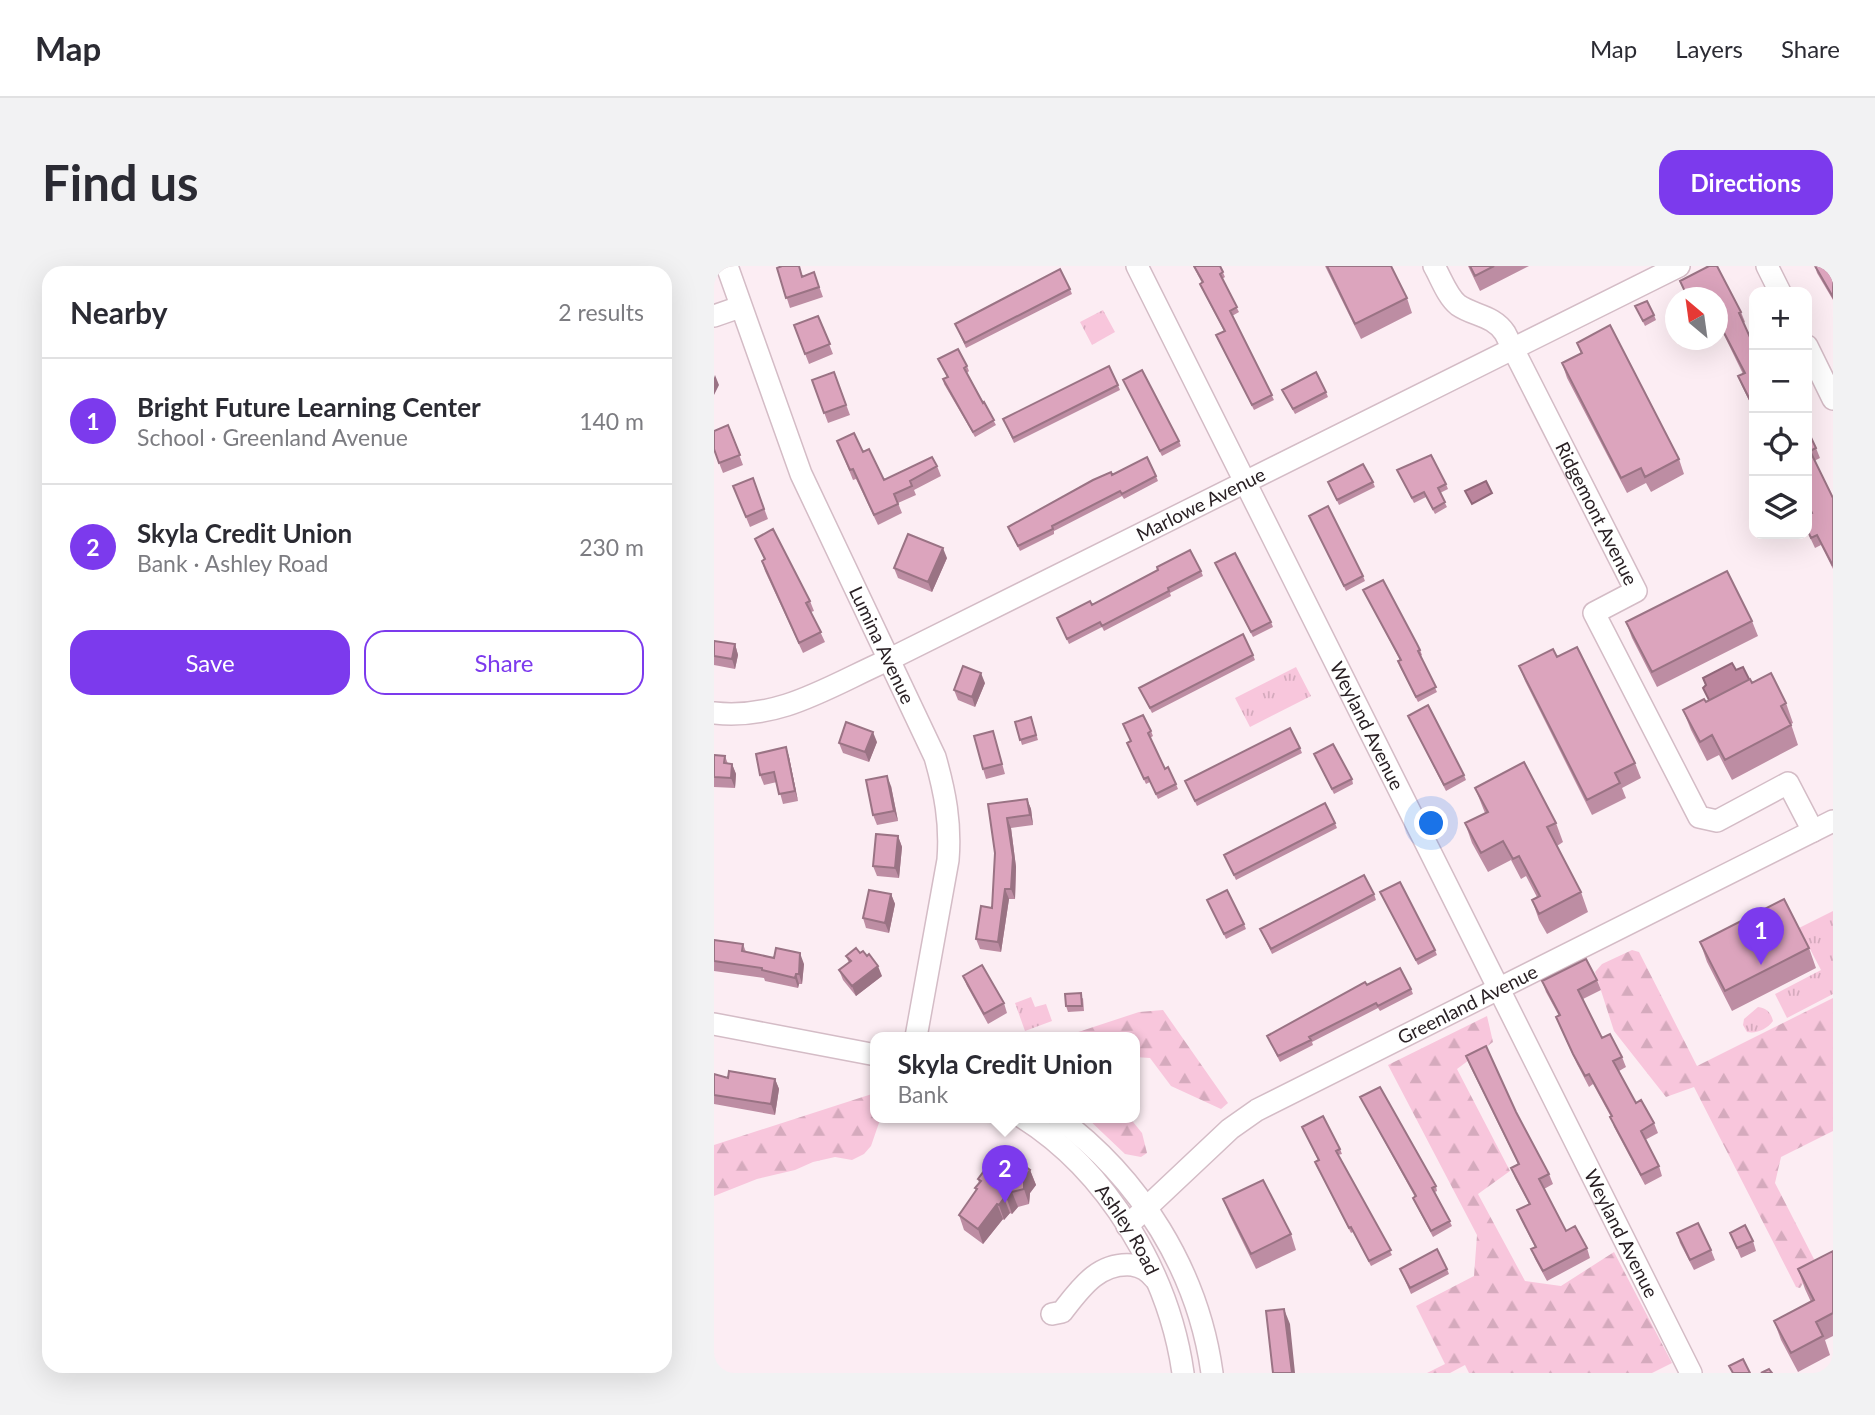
<!DOCTYPE html>
<html lang="en">
<head>
<meta charset="utf-8">
<style>
  :root { --surface:#fff; --page:#f2f2f3; --text:#2b2b33; --muted:#7c7c81; --line:#e1e1e2; --accent:#7c3aed }
  body { margin:0; font-family:Lato,sans-serif; background:var(--page); color:var(--text) }
  .controls { position:absolute; right:21px; top:21px; display:grid; overflow:hidden; border-radius:14px; box-shadow:0 7px 28px #0002 }
  .controls button { width:63px; height:63px; display:grid; place-items:center; padding:0; border:0; border-bottom:2px solid var(--line); background:var(--surface); color:var(--text); font:35px sans-serif }
  .compass { position:absolute; left:951px; top:21px; width:63px; height:63px; border-radius:50%; background:var(--surface); box-shadow:0 7px 28px #0002; rotate:331deg }
  .you { position:absolute; left:718px; top:558px; width:24px; height:24px; margin:-18px; border:5px solid #fff; border-radius:50%; background:#1a73e8; box-shadow:0 0 0 10px #1a73e833 }
  .badge { display:grid; place-items:center; width:46px; height:46px; border-radius:50%; background:var(--accent); color:#fff; font-size:23px; font-weight:700 }
  .pin { position:absolute; translate:-50% -58px; filter:drop-shadow(0 2px 4px #0008) }
  .pin::after { content:''; position:absolute; top:37px; width:24px; height:21px; background:inherit; clip-path:polygon(0 0,100% 0,50% 100%) }
  .popup { position:absolute; left:156px; top:766px; width:270px; height:91px; box-sizing:border-box; display:grid; place-content:center; border-radius:14px; background:var(--surface); filter:drop-shadow(0 2px 5px #0005); font-size:23px; white-space:nowrap; color:var(--muted) }
  .popup b { font-size:26px; color:var(--text) }
  .popup::after { content:''; position:absolute; left:50%; top:100%; margin-left:-14px; border:14px solid transparent; border-top-color:var(--surface) }
  .list { margin:0; padding:0; list-style:none }
  h2 { display:flex; justify-content:space-between; align-items:center; height:91px; margin:0; padding:0 28px; font-size:30px }
  h2 small { font-size:23px; font-weight:400; color:var(--muted) }
  .list li { display:grid; grid-template-columns:46px 1fr auto; gap:21px; align-items:center; box-sizing:border-box; height:126px; padding:0 28px; border-top:2px solid var(--line) }
  .list b { display:block; font-size:26px; white-space:nowrap }
  .list p { margin:0; font-size:23px; white-space:nowrap; color:var(--muted) }
  .list em { font-size:23px; font-style:normal; color:var(--muted) }
  .actions { display:flex; gap:14px; padding:21px 28px }
  .actions a { flex:1; padding:16px 0; border:2px solid var(--accent); border-radius:21px; text-align:center; font-size:24px; color:var(--accent) }
  .actions .main { background:var(--accent); color:#fff }
  .icon { flex:none; width:38px; height:38px; fill:none; stroke:currentColor; stroke-width:2; stroke-linecap:round; stroke-linejoin:round }
  .map { position:relative; flex:none; width:1119px; height:1107px; overflow:hidden; border-radius:21px }
  header { display:flex; align-items:center; gap:42px; box-sizing:border-box; height:98px; padding:0 35px; background:var(--surface); border-bottom:2px solid var(--line) }
  header strong { font-size:33px }
  nav { display:flex; gap:38px; margin-inline-start:auto; font-size:24px }
  .intro { display:flex; align-items:center; justify-content:space-between; box-sizing:border-box; height:168px; padding:0 42px }
  h1 { margin:0; font-size:49px }
  .button { padding:18px 32px; border-radius:21px; background:var(--accent); color:#fff; font-size:24px; font-weight:700 }
  main { display:flex; gap:42px; padding:0 42px }
  aside { flex:1; background:var(--surface); border-radius:21px; box-shadow:0 7px 28px #0002 }
  .map>svg:first-child { display:block }
  .forest { fill:url(#forest-firs) }
  .park { fill:url(#park-tufts) }
  .water { fill:#bb859d; stroke:#906779; stroke-width:2 }
  .lines { fill:none; stroke-linecap:round; stroke-linejoin:round }
  .minor-casing { stroke:#d4bcc6; stroke-width:24 }
  .minor { stroke:#fff; stroke-width:21 }
  .wall { fill:#bd8da3 }
  .shaded-wall { fill:#9a7384 }
  .building { fill:#dca4bd; stroke:#9a7384; stroke-width:2 }
  .labels { text-anchor:middle; stroke-width:7; stroke-linejoin:round; paint-order:stroke }
  .street-label { font-size:19px; fill:#2a2125; stroke:#fcedf3 }
</style>
</head>
<body>
<header>
<strong>Map</strong>
<nav><a>Map</a><a>Layers</a><a>Share</a></nav>
</header>
<div class="intro"><h1>Find us</h1><a class="button">Directions</a></div>
<main>
<aside>
<h2>Nearby<small>2 results</small></h2>
<ul class="list">
<li><span class="badge">1</span><div><b>Bright Future Learning Center</b><p>School · Greenland Avenue</p></div><em>140 m</em></li>
<li><span class="badge">2</span><div><b>Skyla Credit Union</b><p>Bank · Ashley Road</p></div><em>230 m</em></li>
</ul>
<div class="actions"><a class="main">Save</a><a>Share</a></div>
</aside>
<div class="map">
<svg width="1119" height="1107" viewBox="0 0 1119 1107">
  <defs>
    <pattern id="forest-firs" width="22" height="20" patternUnits="userSpaceOnUse" patternTransform="scale(1.75)"><rect width="22" height="20" fill="#f8c6dc"/><path d="M5 1l3.5 6h-7zM16 11l3.5 6h-7z" fill="#d5aabd"/></pattern>
    <pattern id="park-tufts" width="24" height="20" patternUnits="userSpaceOnUse" patternTransform="scale(1.75)"><rect width="24" height="20" fill="#f8c6dc"/><path d="M3 7l-1-3M5 7V3M7 7l1-3M15 17l-1-3M17 17v-4M19 17l1-3" fill="none" stroke="#d5aabd"/></pattern>
  </defs>
  <rect width="100%" height="100%" fill="#fcedf3"/>
  <path class="forest" d="M918 684 925 686 983 800 1119 732V865L1067 891 1061 917 1102 997 1086 1022 1082 1021 1080 1017 980 821 952 831 900 765 881 706 888 698Z
    M449 744 514 837 507 843 457 820 436 792 421 791 420 771H349L425 746Z
    M773 750 779 776 743 803 796 905 764 928 811 1015 847 1020 900 986 958 1097 938 1107H755L751 1099 736 1107H713L731 1098 702 1040 760 1010 763 969 674 799Z
    M161 827 162 851H167L157 880 150 888 138 894 121 891 99 896 81 904 43 913 0 930V879Z
    M372 851H415L428 867 433 887 427 891 411 888Z"/>
  <path class="park" d="M389 44 401 66 378 79 366 56Z
    M582 401 597 430 536 461 521 432Z
    M1119 645V728L1073 752 1061 728 1107 704 1085 662Z
    M317 731 321 741 332 738 338 755 311 765 301 737Z
    M1044 741C1053 742 1057 747 1059 755 1053 763 1043 768 1033 766L1029 759 1030 753Z"/>
  <path class="water" d="M772 215 778 227 758 238 751 225Z
    M1018 397 1022 404 1029 401 1036 415 996 436 989 422 992 419 989 412Z"/>
  <g class="lines">
    <g class="minor-casing">
      <g id="minor">
        <path id="s1" d="M13 0 87 208 221 491C231 526 237 557 234 594L202 771"/>
        <path id="s2" d="M423 0 977 1107"/>
        <path id="s3" d="M720 0C727 12 733 30 744 39 760 50 779 49 791 67L922 325 880 347 985 551 1003 555 1074 517 1099 565"/>
        <path d="M1053 0 1066 26"/>
        <path d="M0 50 26 41"/>
        <path d="M1093 80 1119 133"/>
        <path id="s4" d="M0 447C67 454 115 420 174 394L965 0"/>
        <path d="M0 758 162 789"/>
        <path id="s5" d="M308 851C394 905 455 1008 469 1107"/>
        <path d="M343 851C426 912 484 1005 498 1107"/>
        <path id="s6" d="M413 960 516 863 543 844 1119 555"/>
        <path d="M338 1048 348 1046C366 1023 384 996 418 999 428 1001 434 1004 441 1013"/>
      </g>
    </g>
    <use href="#minor" class="minor"/>
  </g>
  <path class="wall" d="M479 0H506L511 11 508 13 525 46 518 50 560 134 540 144 504 74 502 69 510 65 488 23 486 18 488 17Z
    M611 0H677L693 32 698 47 647 73Z
    M754 0H815L766 25Z
    M995 0H1003L1027 46 1031 56 1029 57 1040 80V145L1028 120 1024 110 1029 108 1009 67 1004 70V32H973L966 15Z
    M1101 0H1119V34L1103 7Z
    M63 2 88 10 100 6 109 31 76 42Z
    M356 23 358 28 252 82 241 58Z
    M921 40 940 49 942 54 931 60Z
    M104 50 119 88 95 98 80 59Z
    M863 77 965 193 970 208 937 226 932 217 913 227 853 112 848 97 867 88Z
    M224 93 253 100 255 105 253 107 282 159 261 171 230 118 229 113 233 111Z
    M120 106 136 149 114 157 98 114Z
    M409 114 465 175 467 180 448 190Z
    M404 119 406 124 300 177 289 153Z
    M568 124 612 126 614 131 581 148Z
    M14 159 29 199 9 207 0 184Z
    M1093 163 1102 182 1106 192 1100 195 1119 232V303L1107 279 1101 282 1093 265V257L1094 256 1093 252 1097 247 1093 239Z
    M123 175 149 186 170 214 223 200 227 210 200 224 202 229 184 237 188 247 164 259 142 213 139 214Z
    M683 204 732 218 734 223 726 227 733 241 721 248 712 231 700 237Z
    M398 209 442 210 444 215 410 233 408 230 340 265V268L306 285 294 261Z
    M39 212 54 253 36 261 19 220Z
    M614 216H659L661 221 625 239Z
    M595 250 649 310 651 315 632 325Z
    M41 273 96 335 100 345 97 346 111 376 89 387 51 305 48 295 50 293Z
    M233 292 218 326 184 312 180 302Z
    M501 297 557 356 559 361 539 371Z
    M487 305 489 310 456 327 457 330 390 365 388 361 355 378 343 352 378 339Z
    M649 324 706 384 708 389 706 390 723 426 704 436 686 401 684 395 686 394Z
    M1038 355 1044 370 943 421 918 372 912 356Z
    M0 375 21 378 24 389 21 403 0 399Z
    M539 389 541 394 438 447 425 422Z
    M805 400 921 497 927 512 908 522 912 532 878 549 811 415Z
    M271 417 261 441 244 434 240 424Z
    M1038 417 1072 437 1079 457 1077 458 1084 479 1018 514 1005 489 993 495 977 464 969 444 992 436Z
    M694 450 750 509 752 514 732 525Z
    M317 451 324 474 308 479 301 456Z
    M409 458 437 465 439 470 436 472 451 503 462 518 464 523 444 533 436 516 432 518 415 482 413 477 417 475Z
    M279 465 291 508 272 513 269 503Z
    M163 476 155 496 129 487 125 477Z
    M72 481 75 491 84 535 69 538 63 516 50 519 46 509Z
    M586 482 588 487 483 540 471 515Z
    M600 488 638 513 639 518 620 528Z
    M0 489 11 490 14 498H18L22 508 21 522 0 521Z
    M177 520 184 555 163 559 159 549Z
    M761 522 842 557 849 576 843 580 867 626 874 646 833 668 825 654 818 634 823 631 812 610 807 613 797 594 774 606 758 577 751 557 771 547Z
    M313 533 317 543 319 559 297 562 302 601 301 633H295L287 686 266 683 262 673 278 642 281 587 274 538Z
    M621 557 623 562 522 614 510 589Z
    M184 570 188 581 185 612 163 610 159 600Z
    M666 626 721 684 723 689 704 699Z
    M177 628 181 638 175 667 152 662 149 652Z
    M660 628 662 634 558 688 546 663Z
    M493 634 530 658 532 663 512 673Z
    M0 674 29 678 32 686 90 698 88 718H85L84 722 51 715 50 712 0 705Z
    M986 676 1095 682 1102 702 1018 745 993 696Z
    M132 690 168 710 142 730 129 714 125 704 135 697Z
    M249 710 290 737 293 747 274 758 253 720Z
    M883 714 887 724 869 733 888 772 908 791 912 801 905 805 922 837 940 857 944 867 931 874 945 900 948 910 931 919 900 861 897 851 879 818 875 821 863 798 846 761 842 751 845 750 832 726 828 715Z
    M653 719 697 723 699 728 666 745 664 742 598 776 599 779 566 796 553 770Z
    M369 732 370 745 354 746 352 740Z
    M752 790 802 846 835 908 839 918 830 923 852 965 873 982 876 992 833 1015 821 993 817 983 821 981 807 954 803 944 815 938 801 912 797 902 804 898 756 800Z
    M0 808 14 812 61 813 65 823 61 849 0 838Z
    M646 831 722 920 723 925 721 926 738 960 719 971 701 937 699 932 701 931Z
    M588 861 626 883 628 888 624 889 678 989 657 1000 639 966 637 967 603 901 601 896 604 894Z
    M316 904 322 919 316 927 315 938 304 941 298 948 296 947 290 954 289 953 269 978 250 964 245 949 262 924 261 922 265 917 264 913Z
    M509 933 577 968 582 984 542 1003 515 948Z
    M963 967 997 984 1001 994 980 1004 966 977Z
    M1016 967 1039 975 1042 985 1027 992Z
    M1119 985V1070L1111 1074 1116 1089 1084 1106 1067 1074 1060 1055 1097 1036 1091 1023 1084 1003Z
    M686 1003H733L735 1008 697 1028Z"/>
  <path class="shaded-wall" d="M1 109 5 119 0 129V112Z
    M229 282 233 292 218 326 214 316Z
    M21 378 24 389 21 403 18 393Z
    M267 407 271 417 261 441 258 431Z
    M159 466 163 476 155 496 151 486Z
    M72 481 75 491 84 535 81 525Z
    M18 498 22 508 21 522 17 512Z
    M173 510 177 520 184 555 180 545Z
    M313 533 317 543 319 559 316 549Z
    M293 552 297 562 302 601 301 633 297 623Z
    M184 570 188 581 185 612 181 602Z
    M291 623 295 633 287 686 284 676Z
    M177 628 181 638 175 667 171 657Z
    M86 687 90 698 88 718 85 708Z
    M164 700 168 710 142 730 138 720Z
    M82 708 85 718 84 722 81 712Z
    M61 813 65 823 61 849 57 838Z
    M316 904 322 919 316 927 315 938 310 923V912Z
    M298 926 304 941 298 948 293 933Z
    M290 932 296 947 290 954 285 939Z
    M283 938 289 953 269 978 264 963Z
    M570 1043 576 1058 581 1107H578Z"/>
  <path class="building" d="M68 0H85L88 11 100 6 105 21 72 32 63 2Z
    M480 0H506L509 6 506 8 523 41 516 45 558 129 538 139 502 69 511 65 486 18 489 16Z
    M613 0H677L693 32 641 58Z
    M756 0H780L761 10Z
    M995 0H1003L1027 46 1025 47 1040 80V142L1024 110 1031 107 1005 57 1004 58V32H974L966 15Z
    M1101 0H1119V31Z
    M346 3 356 23 251 77 241 58Z
    M933 35 940 49 929 55 921 40Z
    M104 50 116 78 91 88 80 59Z
    M896 59 965 193 931 211 927 202 907 212 848 97 868 87 863 77Z
    M244 83 253 100 250 102 269 137 270 136 280 154 259 166 229 113 234 111 224 93Z
    M395 100 404 119 299 172 289 153Z
    M428 104 465 175 446 185 409 114Z
    M120 106 132 139 110 147 98 114Z
    M602 106 612 126 579 143 568 124Z
    M14 159 26 189 5 197 0 183V165Z
    M1093 163 1102 182 1096 185 1119 232V300L1103 269 1097 272 1093 263V257L1095 256 1093 249 1098 247 1093 236Z
    M140 167 149 186 155 183 170 214 218 191 223 200 196 215 198 220 180 228 184 238 160 249 139 203 136 204 123 175Z
    M717 189 732 218 724 222 731 236 719 243 710 226 698 232 683 204Z
    M433 191 442 210 408 228 406 225 338 260 339 263 304 280 294 261 379 214 397 206 398 209Z
    M649 198 659 216 623 234 614 216Z
    M39 212 50 243 32 251 19 220Z
    M614 240 649 310 630 320 595 250Z
    M59 263 96 335 92 337 107 366 85 377 48 295 51 293 41 273Z
    M194 268 229 282 214 316 180 302Z
    M476 284 487 305 454 322 455 325 388 360 386 356 353 373 343 352 376 335 378 339 444 304 443 301Z
    M521 287 557 356 537 366 501 297Z
    M1013 305 1038 355 938 406 912 356Z
    M669 314 703 378 706 384 704 385 722 421 702 431 684 395 687 394 649 324Z
    M529 368 539 389 436 442 425 422Z
    M0 375 21 378 18 393 0 390Z
    M863 381 921 497 901 507 906 517 873 534 805 400 839 383 843 391Z
    M249 400 267 407 258 431 240 424Z
    M1057 407 1072 437 1067 440 1077 459 1011 494 998 469 986 476 969 444 990 433 992 436 1036 413 1038 417Z
    M714 439 750 509 730 519 694 450Z
    M429 449 437 465 434 467 451 503 454 501 462 518 442 528 434 511 430 513 413 477 417 475 409 458Z
    M317 451 322 469 306 474 301 456Z
    M132 456 159 466 151 486 125 477Z
    M576 462 586 482 481 535 471 515Z
    M279 465 288 498 269 503 260 470Z
    M619 478 638 513 618 523 600 488Z
    M72 481 81 525 65 528 60 506 46 509 42 488Z
    M0 489 11 490 10 497 18 498 17 512 0 511Z
    M810 496 842 557 833 561 867 626 825 648 818 634 826 630 805 590 799 593 789 575 767 587 751 557 774 546 761 522Z
    M173 510 180 545 159 549 152 514Z
    M313 533 316 549 293 552 299 591 297 623H291L284 676 262 673 267 640 278 642 281 587 274 538Z
    M611 537 621 557 520 609 510 589Z
    M162 568 184 570 181 602 159 600Z
    M650 609 660 628 557 683 546 663Z
    M686 616 721 684 702 694 666 626Z
    M155 624 177 628 171 657 149 652Z
    M513 624 530 658 510 668 493 634Z
    M1070 633 1095 682 1011 725 986 676Z
    M0 674 29 678 28 685 60 692 62 682 86 687 85 708H82L81 712 48 704V702L0 695Z
    M142 682 146 687 149 685 153 690 155 688 164 700 138 720 125 704 137 695 132 690Z
    M872 693 883 714 864 724 888 772 896 768 908 791 899 795 922 837 927 834 940 857 927 865 945 900 927 909 896 851 898 850 875 808 871 810 859 788 842 751 846 749 828 715Z
    M268 699 290 737 270 748 249 710Z
    M686 702 697 723 664 740 662 737 595 771 597 774 564 790 553 770 651 716 653 719Z
    M367 727 368 740H352L351 728Z
    M772 780 802 846 835 908 825 913 852 965 861 960 873 982 829 1005 817 983 822 981 803 944 816 938 797 902 805 898 752 790Z
    M15 805 61 813 57 838 0 829V808L14 812Z
    M666 821 722 920 718 922 736 955 717 965 699 932 702 930 646 831Z
    M609 850 626 883 622 885 677 984 655 995 637 961 635 962 601 896 605 894 588 861Z
    M287 882 316 904 310 912V923L298 926 293 933 290 932 285 939 283 938 264 963 245 949 263 923 261 922 267 915 264 913Z
    M549 914 577 968 537 988 509 933Z
    M984 957 997 984 976 994 963 967Z
    M1031 959 1039 975 1023 982 1016 967Z
    M723 983 733 1003 696 1022 686 1003Z
    M1119 985V1047L1102 1056 1109 1070 1077 1087 1060 1055 1100 1034 1084 1003Z
    M570 1043 578 1107H559L552 1045Z
    M1029 1093 1036 1107H1019L1015 1100Z
    M1055 1103 1058 1107H1047Z"/>
  <g class="labels">
    <g class="street-label">
      <text dy="7" stroke="none"><textPath href="#s4" startOffset="534">Marlowe Avenue</textPath></text>
      <text dy="7" stroke="none"><textPath href="#s3" startOffset="304">Ridgemont Avenue</textPath></text>
      <text dy="7" stroke="none"><textPath href="#s1" startOffset="410">Lumina Avenue</textPath></text>
      <text dy="7" stroke="none"><textPath href="#s2" startOffset="514">Weyland Avenue</textPath></text>
      <text dy="7" stroke="none"><textPath href="#s6" startOffset="410">Greenland Avenue</textPath></text>
      <text dy="7" stroke="none"><textPath href="#s5" startOffset="156">Ashley Road</textPath></text>
      <text dy="7" stroke="none"><textPath href="#s2" startOffset="1082">Weyland Avenue</textPath></text>
    </g>
  </g>
</svg>
<div class="controls">
<button>+</button>
<button>−</button>
<button><svg class="icon" aria-label="locate" viewBox="0 0 24 24"><circle cx="12" cy="12" r="6"/><path d="M12 2v4M12 18v4M2 12h4M18 12h4"/></svg></button>
<button><svg class="icon" aria-label="layers" viewBox="0 0 24 24"><path d="M12 4l9 5-9 5-9-5zM3 14l9 5 9-5"/></svg></button>
</div>
<svg class="compass" viewBox="-18 -18 36 36"><path d="M0-13l5 13h-10z" fill="#e53935"/><path d="M0 13l5-13h-10z" fill="#7c7c81"/></svg>
<div class="you"></div>
<div class="pin badge" style="left:1047px;top:699px">1</div>
<div class="pin badge" style="left:291px;top:937px">2</div>
<div class="popup"><b>Skyla Credit Union</b>Bank</div>
</div>
</main>
</body>
</html>
